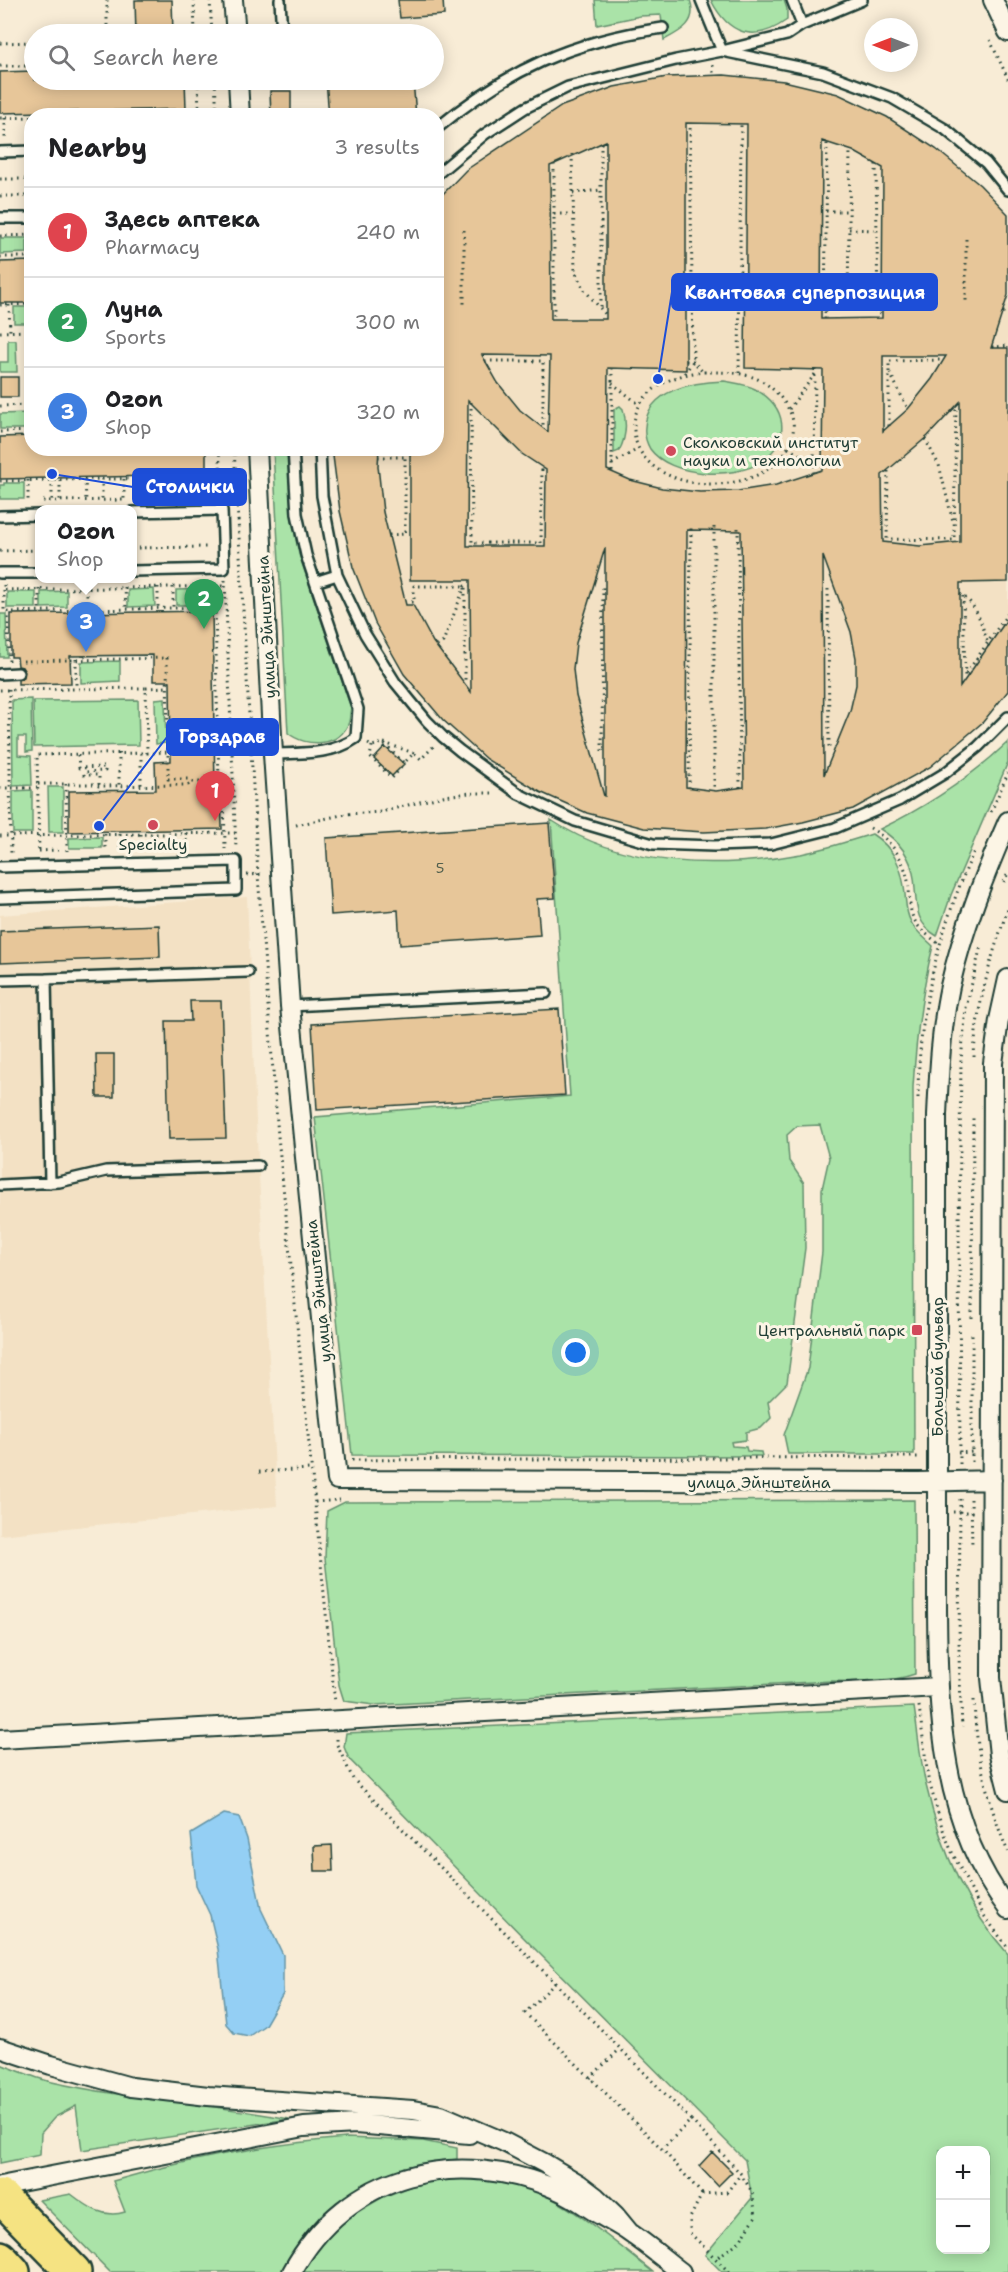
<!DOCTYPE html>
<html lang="en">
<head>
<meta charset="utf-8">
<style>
  :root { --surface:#fff; --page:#f6f6f6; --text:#202124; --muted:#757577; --line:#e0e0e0; --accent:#d1495b }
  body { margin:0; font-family:"Shantell Sans",sans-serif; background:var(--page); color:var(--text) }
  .controls { position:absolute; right:18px; bottom:18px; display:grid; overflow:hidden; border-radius:12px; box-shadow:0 3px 15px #0003 }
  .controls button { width:54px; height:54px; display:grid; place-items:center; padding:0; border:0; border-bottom:2px solid var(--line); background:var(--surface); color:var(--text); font:30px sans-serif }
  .compass { position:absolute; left:864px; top:18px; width:54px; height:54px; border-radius:50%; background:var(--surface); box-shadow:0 3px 15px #0003; rotate:270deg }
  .you { position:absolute; left:576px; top:1353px; width:21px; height:21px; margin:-15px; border:4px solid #fff; border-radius:50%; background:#1a73e8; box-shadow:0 0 0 9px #1a73e833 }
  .badge { display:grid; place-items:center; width:39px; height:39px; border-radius:50%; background:var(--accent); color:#fff; font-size:20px; font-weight:700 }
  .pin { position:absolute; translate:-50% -50px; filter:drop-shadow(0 2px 3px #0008) }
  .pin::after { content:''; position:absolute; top:32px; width:21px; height:18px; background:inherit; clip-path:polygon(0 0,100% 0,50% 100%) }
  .popup { position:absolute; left:35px; top:505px; width:102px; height:78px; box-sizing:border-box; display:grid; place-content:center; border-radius:12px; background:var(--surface); filter:drop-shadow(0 2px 4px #0005); font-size:20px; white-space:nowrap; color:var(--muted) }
  .popup b { font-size:22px; color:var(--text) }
  .popup::after { content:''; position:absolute; left:50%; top:100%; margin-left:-12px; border:12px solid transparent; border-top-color:var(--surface) }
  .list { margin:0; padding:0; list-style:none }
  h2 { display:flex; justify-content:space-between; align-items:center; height:78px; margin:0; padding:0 24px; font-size:26px }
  h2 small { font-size:20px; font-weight:400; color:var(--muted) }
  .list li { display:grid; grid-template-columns:39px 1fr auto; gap:18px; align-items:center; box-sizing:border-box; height:90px; padding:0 24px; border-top:2px solid var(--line) }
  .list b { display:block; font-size:22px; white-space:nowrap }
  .list p { margin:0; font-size:20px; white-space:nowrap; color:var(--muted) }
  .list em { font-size:20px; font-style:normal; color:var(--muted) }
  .icon { flex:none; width:33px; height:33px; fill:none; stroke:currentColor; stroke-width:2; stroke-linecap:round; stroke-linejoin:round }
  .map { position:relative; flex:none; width:1008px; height:2272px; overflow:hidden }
  .search { position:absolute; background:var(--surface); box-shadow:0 3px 15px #0003; left:24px; top:24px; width:420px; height:66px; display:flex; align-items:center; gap:15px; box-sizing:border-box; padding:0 21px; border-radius:33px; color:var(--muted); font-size:22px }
  .panel { position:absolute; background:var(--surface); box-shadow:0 3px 15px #0003; left:24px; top:108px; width:420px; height:348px; border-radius:24px }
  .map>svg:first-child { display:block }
  .built { fill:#f3e1c4 }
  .green { fill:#aae3a8; stroke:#64906e; stroke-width:1.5; fill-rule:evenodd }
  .water { fill:#94cff4; stroke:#6595a7; stroke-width:1.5 }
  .building { fill:#e7c699; stroke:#1f3d34; stroke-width:1.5; fill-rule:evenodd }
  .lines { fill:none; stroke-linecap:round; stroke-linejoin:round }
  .lane-casing { stroke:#1f3d34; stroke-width:14 }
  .street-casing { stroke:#1f3d34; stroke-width:22 }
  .highway-casing { stroke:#1f3d34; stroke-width:38 }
  .path { stroke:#1f3d34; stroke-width:3; stroke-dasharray:1.5 4.5; stroke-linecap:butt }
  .lane { stroke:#fcf5e5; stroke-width:9 }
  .street { stroke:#fcf5e5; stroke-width:18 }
  .highway { stroke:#f5e382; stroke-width:33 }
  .poi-dot { fill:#d1495b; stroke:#fcf5e5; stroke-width:2 }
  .labels { text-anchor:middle; stroke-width:6; stroke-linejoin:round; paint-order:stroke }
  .number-label { font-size:14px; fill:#515f4d }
  .poi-label { font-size:16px; fill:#1f3d34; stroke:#fcf5e5; text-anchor:start }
  .street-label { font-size:16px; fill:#1f3d34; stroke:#fcf5e5 }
  .leader { fill:none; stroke:#1d4ed8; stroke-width:2 }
  .callout-dot { fill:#1d4ed8; stroke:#fcf5e5; stroke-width:2 }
  .callout { fill:#1d4ed8; stroke:#1d4ed8; stroke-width:2 }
  .callout-label { font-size:18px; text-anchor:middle; font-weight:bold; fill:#fff }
</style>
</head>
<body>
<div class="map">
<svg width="1008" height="2272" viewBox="0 0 1008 2272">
  <rect width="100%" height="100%" fill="#f8ecd6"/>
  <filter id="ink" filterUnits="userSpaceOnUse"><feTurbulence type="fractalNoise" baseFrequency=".0167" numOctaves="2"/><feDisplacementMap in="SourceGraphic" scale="12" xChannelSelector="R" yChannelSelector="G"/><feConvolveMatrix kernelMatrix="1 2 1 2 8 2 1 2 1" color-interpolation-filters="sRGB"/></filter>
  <g filter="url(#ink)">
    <path class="built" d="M724 75 784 81 838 94 887 117 936 149 980 185 1008 214V691L983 722 930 767 853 809 803 822 765 829 704 832 644 828 587 813 540 792 486 759 404 674 375 623 353 567 334 449 436 448 437 201 466 170 562 106 614 87 667 77Z
      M247 897 256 1122 277 1506 0 1535V915Z"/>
    <path class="green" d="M595 0H690C698 22 682 31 664 40L661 15 640 16 597 25Z
      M711 0H784L787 9V20C754 44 728 34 711 0Z
      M0 238H27V253L0 254Z
      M14 307H31V323H14Z
      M8 340H16L17 372H0V362H8Z
      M724 381C734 383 746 384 755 389 787 407 792 439 761 462 734 480 670 477 650 449 646 442 644 435 645 427 647 389 694 382 724 381Z
      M620 406 623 409C627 423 626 438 619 451L614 453V409Z
      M28 413V429H0V414Z
      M273 449H287L292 520 299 554 351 708C350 712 350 718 349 722 340 747 306 748 288 733Z
      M211 480V497H181V481Z
      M4 483H24V499H0V485H4Z
      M154 589 155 606 128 607V590Z
      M212 589V605H176V590Z
      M67 591V607L41 608V592Z
      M7 592H36V608H7Z
      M0 614H6L7 657H0Z
      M120 661V681L81 683V662Z
      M165 698 166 743 156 744 155 699Z
      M31 699 32 751 26 752V737H18V755L31 756 32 785 13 786 12 700Z
      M138 700 139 745 34 747 33 701Z
      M1008 742V762L951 895 937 936C913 922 917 902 914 878 911 857 898 840 880 829 928 806 970 778 1008 742Z
      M48 787H63V832H49Z
      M32 790V833H13V791Z
      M551 820C623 868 719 869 801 854 825 849 849 841 872 834 895 849 902 867 905 894 906 904 906 913 911 922 915 931 926 939 933 946 921 993 916 1039 913 1087L914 1454H788L784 1435 808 1368 822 1252V1189L829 1158 820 1125 797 1126 787 1135 789 1161 804 1183 805 1248 787 1383 768 1402 771 1418 761 1428 746 1432V1440L731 1442 732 1446 746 1447 747 1451 761 1452 762 1456 352 1455 315 1117 570 1096Z
      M102 837V848H69V838Z
      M914 1500 915 1674C888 1683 860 1682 832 1681L374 1705 344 1701 339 1685 325 1558 327 1511 345 1502Z
      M914 1707C918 1733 920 1759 926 1785 940 1846 966 1907 1008 1954V2272H722L705 2255 752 2198 745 2160 530 1944 349 1759 344 1747 346 1733ZM940 2150H986V2250H940Z
      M0 2064C17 2070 35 2078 52 2082 130 2100 210 2103 289 2119L82 2150 76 2106 55 2117 41 2133 40 2155 0 2163Z
      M346 2138 423 2141 457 2148V2159L404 2167 358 2189 321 2215 299 2242 283 2272H110L39 2200 71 2194C88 2207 104 2219 125 2212L113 2181C187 2159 269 2144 346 2138Z
      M458 2178C471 2179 486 2177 500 2179 556 2189 609 2238 653 2272H303L319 2246 347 2218 383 2197 419 2183Z"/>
    <path class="water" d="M224 1814 239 1817 247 1839 261 1909 283 1955V1994L265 2025 249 2036 234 2033 226 2024 218 1949 210 1915 196 1885 191 1834Z"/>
    <path class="building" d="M135 0H172L173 34H136Z
      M398 0H443L444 15 400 18Z
      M34 71V80H185L186 109 0 113V72Z
      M724 75 784 81 838 94 887 117 936 149 980 185 1008 214V295L991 348H1008V582L960 583V687L1008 618V691L983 722 930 767 853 809 803 822 765 829 704 832 644 828 587 813 540 792 486 759 443 720 404 674 375 623 353 567 340 511 332 448H379L378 466 383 512 406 605H413L433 642 471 692 470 580H410V448H436V201L466 170 562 106 614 87 667 77ZM686 123 747 124 745 368 823 370 822 470 776 485 738 491 700 492 662 488 630 480 607 470 608 368 686 370ZM606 141V319H551L550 166ZM822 141 853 151 883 168 882 318 821 319ZM482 355 550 356 548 432 520 410 498 383ZM883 356H946L932 379 908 409 883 431ZM468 400 522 454 546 470 545 546H467ZM960 402V542L920 546 883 542 882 475 928 436ZM687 530 741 531 744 787 716 791 686 787ZM605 548V796H604L576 696 573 669 576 643ZM823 556 851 632 856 658V685L850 711 824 775Z
      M326 80H413L416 116H329Z
      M270 91H291V116H271Z
      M32 261V303H0V262Z
      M0 377H18V397H0Z
      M32 436V448H206V475L0 479V437Z
      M212 611 215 789 221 788 222 829 69 832V791L156 790 155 762 171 761 170 681H153V655L70 656 71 683 18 684V680L24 677 25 672 22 667 18 666 17 657H11V614Z
      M385 747 404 764 392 776 374 759Z
      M549 823 555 898 537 899 540 935 400 945 398 910 331 915 326 838Z
      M159 925 160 957 0 963V931Z
      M190 1001H221L226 1138 169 1139 166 1021H191Z
      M559 1009 565 1095 317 1110 312 1024Z
      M96 1054H114V1097H97Z
      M332 1845 333 1871H315L314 1846Z
      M712 2152 732 2172 718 2186 699 2166Z"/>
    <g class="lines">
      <g class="lane-casing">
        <path id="lane" d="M280 0 282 34
          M701 0 722 51 787 35 802 25 862 0
          M792 0 802 25
          M436 129C507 70 572 41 663 28
          M0 152 32 151
          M436 175 485 134 525 108 568 87 676 60 722 51 823 72 892 98 945 129 986 163 1008 190
          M0 218H32
          M320 448 322 496 337 575 365 634 395 682 427 721 443 737 460 751 519 794 575 821 653 844 714 846 771 844 835 828 900 800 945 773 978 747 1008 717
          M132 512 222 510 224 569 132 571
          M0 516 40 515
          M0 573H40
          M315 582 337 575
          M0 674 18 673
          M273 754C302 753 332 755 356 738L358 709 306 555 297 514 293 448
          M0 867 236 861V890L0 898
          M46 979 248 972
          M0 980 46 979 50 1183
          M290 1006 546 993
          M0 1185 59 1182 106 1171 258 1166"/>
      </g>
      <g class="street-casing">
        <path id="street" d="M233 0 236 34
          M993 0 1008 32
          M238 80 240 116
          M257 448 273 754 290 1006 337 1480 919 1482 992 1480
          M1008 821C985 874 963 929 950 986 941 1028 939 1072 937 1115 937 1224 937 1333 937 1442 937 1498 937 1554 937 1610 938 1716 941 1820 1008 1909
          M1008 979 999 1020 993 1063 991 1678 999 1755 1008 1790
          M0 1739 938 1687
          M0 2048 51 2065 131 2087 208 2096 413 2110 441 2115 504 2142 544 2163 579 2184 596 2197 615 2215 629 2232
          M0 2186 304 2127 356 2124 469 2134
          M292 2272C347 2171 458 2146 560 2191 572 2196 584 2205 595 2212 606 2219 619 2225 630 2233 648 2245 664 2259 681 2272"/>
      </g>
      <g class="highway-casing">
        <path id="highway" d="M0 2196 74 2272
          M0 2258 13 2272"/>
      </g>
      <path class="path" d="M107 0V34
        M194 0 195 34
        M210 0 212 34
        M990 40 1008 79
        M0 43 34 42
        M713 65V75
        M0 66H34
        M198 80 199 114
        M215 80 217 116
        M112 116 199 114
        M0 118 32 117
        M5 118V138
        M601 143V307
        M572 154 575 271 583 288 606 315
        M554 164V319
        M876 164 878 312
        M0 179H32
        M31 180V196
        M573 193 601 190
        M0 196H32
        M826 211H848
        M554 214H573
        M849 229 877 230
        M464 230V308
        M0 236 32 235
        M966 239V301
        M0 257H32
        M848 299 850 150
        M0 305 32 304
        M9 305 10 332
        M826 311 833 298 862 299 882 316
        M1003 312H1008
        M825 319 827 143
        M30 331 32 428
        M0 332 30 331
        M992 347 1008 346
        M436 349H439
        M485 361H543V428
        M686 361H693L703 372
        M612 368V472
        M704 372C737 372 763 372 784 402 793 414 796 426 791 440 771 504 630 498 634 424 636 391 674 373 704 372Z
        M685 373 693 361 690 123
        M739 373 741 124
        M890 373 908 409
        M612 383 640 405
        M471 402 472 543
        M0 406 31 405
        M789 409 815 374
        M889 426V361L943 360
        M0 432 32 431
        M925 439 939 465 953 522
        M219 448 222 497
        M234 448 258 875 278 1136 335 1703
        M788 448 814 463
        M378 457H405
        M612 464 638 449
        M888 471 887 539 954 540 956 405
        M814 473 815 370
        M146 478 147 498
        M175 478V497
        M85 479 86 501
        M102 479V500
        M124 479V500
        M28 480V502
        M52 480V501
        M60 480V501
        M0 481 221 477
        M43 501 127 500
        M714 527V791
        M738 528 740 787
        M389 535 405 534V448
        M472 546V543H541L542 468
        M132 548 209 547
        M0 551 40 550
        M225 580 236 849
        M4 585V590L225 586
        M125 587 126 609
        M158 587V609
        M173 587V608
        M87 588V610
        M39 589V611
        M828 589 829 750
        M4 590V612
        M960 594C979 605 982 628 989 647
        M963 596 965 679
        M411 602H414V586H465V682
        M215 607 219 782
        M437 646 443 642 465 586H470
        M76 659V689
        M9 661 8 612 215 607 214 581
        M23 661 167 658 168 752
        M966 674 1008 613
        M146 688 167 687
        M9 689 11 856
        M0 690 146 688 147 753 37 755 39 853
        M384 743 414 753
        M368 744 372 746 383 743 404 763 414 753 421 759 435 745
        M372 746 370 757 392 778 405 763
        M602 751 603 583
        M119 753V786
        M141 753V786
        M147 753 168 752V779H188L191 782
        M78 755 79 768 105 767V771L84 772V775H99V786
        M215 782H233
        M224 782 225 849
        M38 784H93L99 786 188 785 191 782H200
        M66 784 67 851
        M0 788H37
        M689 788 691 527
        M991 812 1008 773
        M296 825 346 814 381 812 443 796 470 793H493
        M870 828C893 841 907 863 909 889 910 900 909 912 915 921 920 931 931 937 939 944
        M186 833V849
        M105 834V850
        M120 834V850
        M141 834V849
        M151 834V849
        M0 836 235 833
        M39 851 58 850
        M247 875 265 874
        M1004 882 1008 873
        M974 1057C976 1007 991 956 1008 909
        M918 1098C918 1011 939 931 974 851
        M972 1318 973 1118
        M958 1453 972 1452
        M352 1460 921 1457
        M972 1462V1334
        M960 1464 959 1227 961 1061 966 1008 981 945
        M259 1472 310 1469
        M960 1499 959 1657 962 1727
        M971 1499 972 1546
        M315 1502 340 1500
        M953 1512H973
        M974 1700C976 1753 987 1802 1008 1852
        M919 1706 928 1778 942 1827 951 1850 983 1914 1008 1948
        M337 1739V1745L353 1779 691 2120 662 2149
        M555 1983 525 2013 662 2149 702 2194
        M590 2078 620 2049
        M691 2120 741 2174 752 2192 756 2216 740 2241 715 2259
        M702 2194 690 2218V2233L729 2272
        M702 2194 727 2192 741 2174"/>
      <use href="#lane" class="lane"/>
      <use href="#street" class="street"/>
      <use href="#highway" class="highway"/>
    </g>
  </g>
  <g class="poi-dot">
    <circle cx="671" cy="451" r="6"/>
    <circle cx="153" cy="825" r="6"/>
    <rect x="911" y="1324" width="12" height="12" rx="3"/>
  </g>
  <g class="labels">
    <g class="number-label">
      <text x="440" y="873">5</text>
    </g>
    <g class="poi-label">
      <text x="683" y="448">Сколковский институт<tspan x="683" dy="18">науки и технологии</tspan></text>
      <text x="153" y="850" text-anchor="middle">Specialty</text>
      <text x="905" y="1336" text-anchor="end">Центральный парк</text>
    </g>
    <g class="street-label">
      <text transform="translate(266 627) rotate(-93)" y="6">улица Эйнштейна</text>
      <text transform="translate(318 1291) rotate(-96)" y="6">улица Эйнштейна</text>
      <text transform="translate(937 1367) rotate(-90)" y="6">Большой бульвар</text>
      <text x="759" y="1488">улица Эйнштейна</text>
    </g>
  </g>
  <path class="leader" d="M658 379L672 292M52 474L133 487M99 826L167 737"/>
  <g class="callout-dot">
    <circle cx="658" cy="379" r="6"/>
    <circle cx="52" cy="474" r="6"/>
    <circle cx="99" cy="826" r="6"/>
  </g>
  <g class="callout">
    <rect x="672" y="274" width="265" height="36" rx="6"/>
    <rect x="133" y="469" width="113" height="36" rx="6"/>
    <rect x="167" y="719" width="111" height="36" rx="6"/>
  </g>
  <g class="callout-label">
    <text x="805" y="299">Квантовая суперпозиция</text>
    <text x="190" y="493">Столички</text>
    <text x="222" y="743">Горздрав</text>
  </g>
</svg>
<div class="controls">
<button>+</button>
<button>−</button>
</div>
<svg class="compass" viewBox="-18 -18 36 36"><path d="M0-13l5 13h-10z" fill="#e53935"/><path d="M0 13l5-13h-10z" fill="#757577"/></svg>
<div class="you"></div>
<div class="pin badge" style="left:215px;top:821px;background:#e0444e">1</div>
<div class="pin badge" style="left:204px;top:629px;background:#2e9e5b">2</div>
<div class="pin badge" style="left:86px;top:652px;background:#3f7fe0">3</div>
<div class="popup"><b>Ozon</b>Shop</div>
<div class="search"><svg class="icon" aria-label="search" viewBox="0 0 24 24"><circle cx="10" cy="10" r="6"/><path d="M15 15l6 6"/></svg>Search here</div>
<section class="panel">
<h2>Nearby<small>3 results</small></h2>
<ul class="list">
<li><span class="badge" style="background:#e0444e">1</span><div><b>Здесь аптека</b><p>Pharmacy</p></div><em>240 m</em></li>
<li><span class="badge" style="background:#2e9e5b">2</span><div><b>Луна</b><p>Sports</p></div><em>300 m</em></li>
<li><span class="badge" style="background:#3f7fe0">3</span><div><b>Ozon</b><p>Shop</p></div><em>320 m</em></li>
</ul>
</section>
</div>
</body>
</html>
